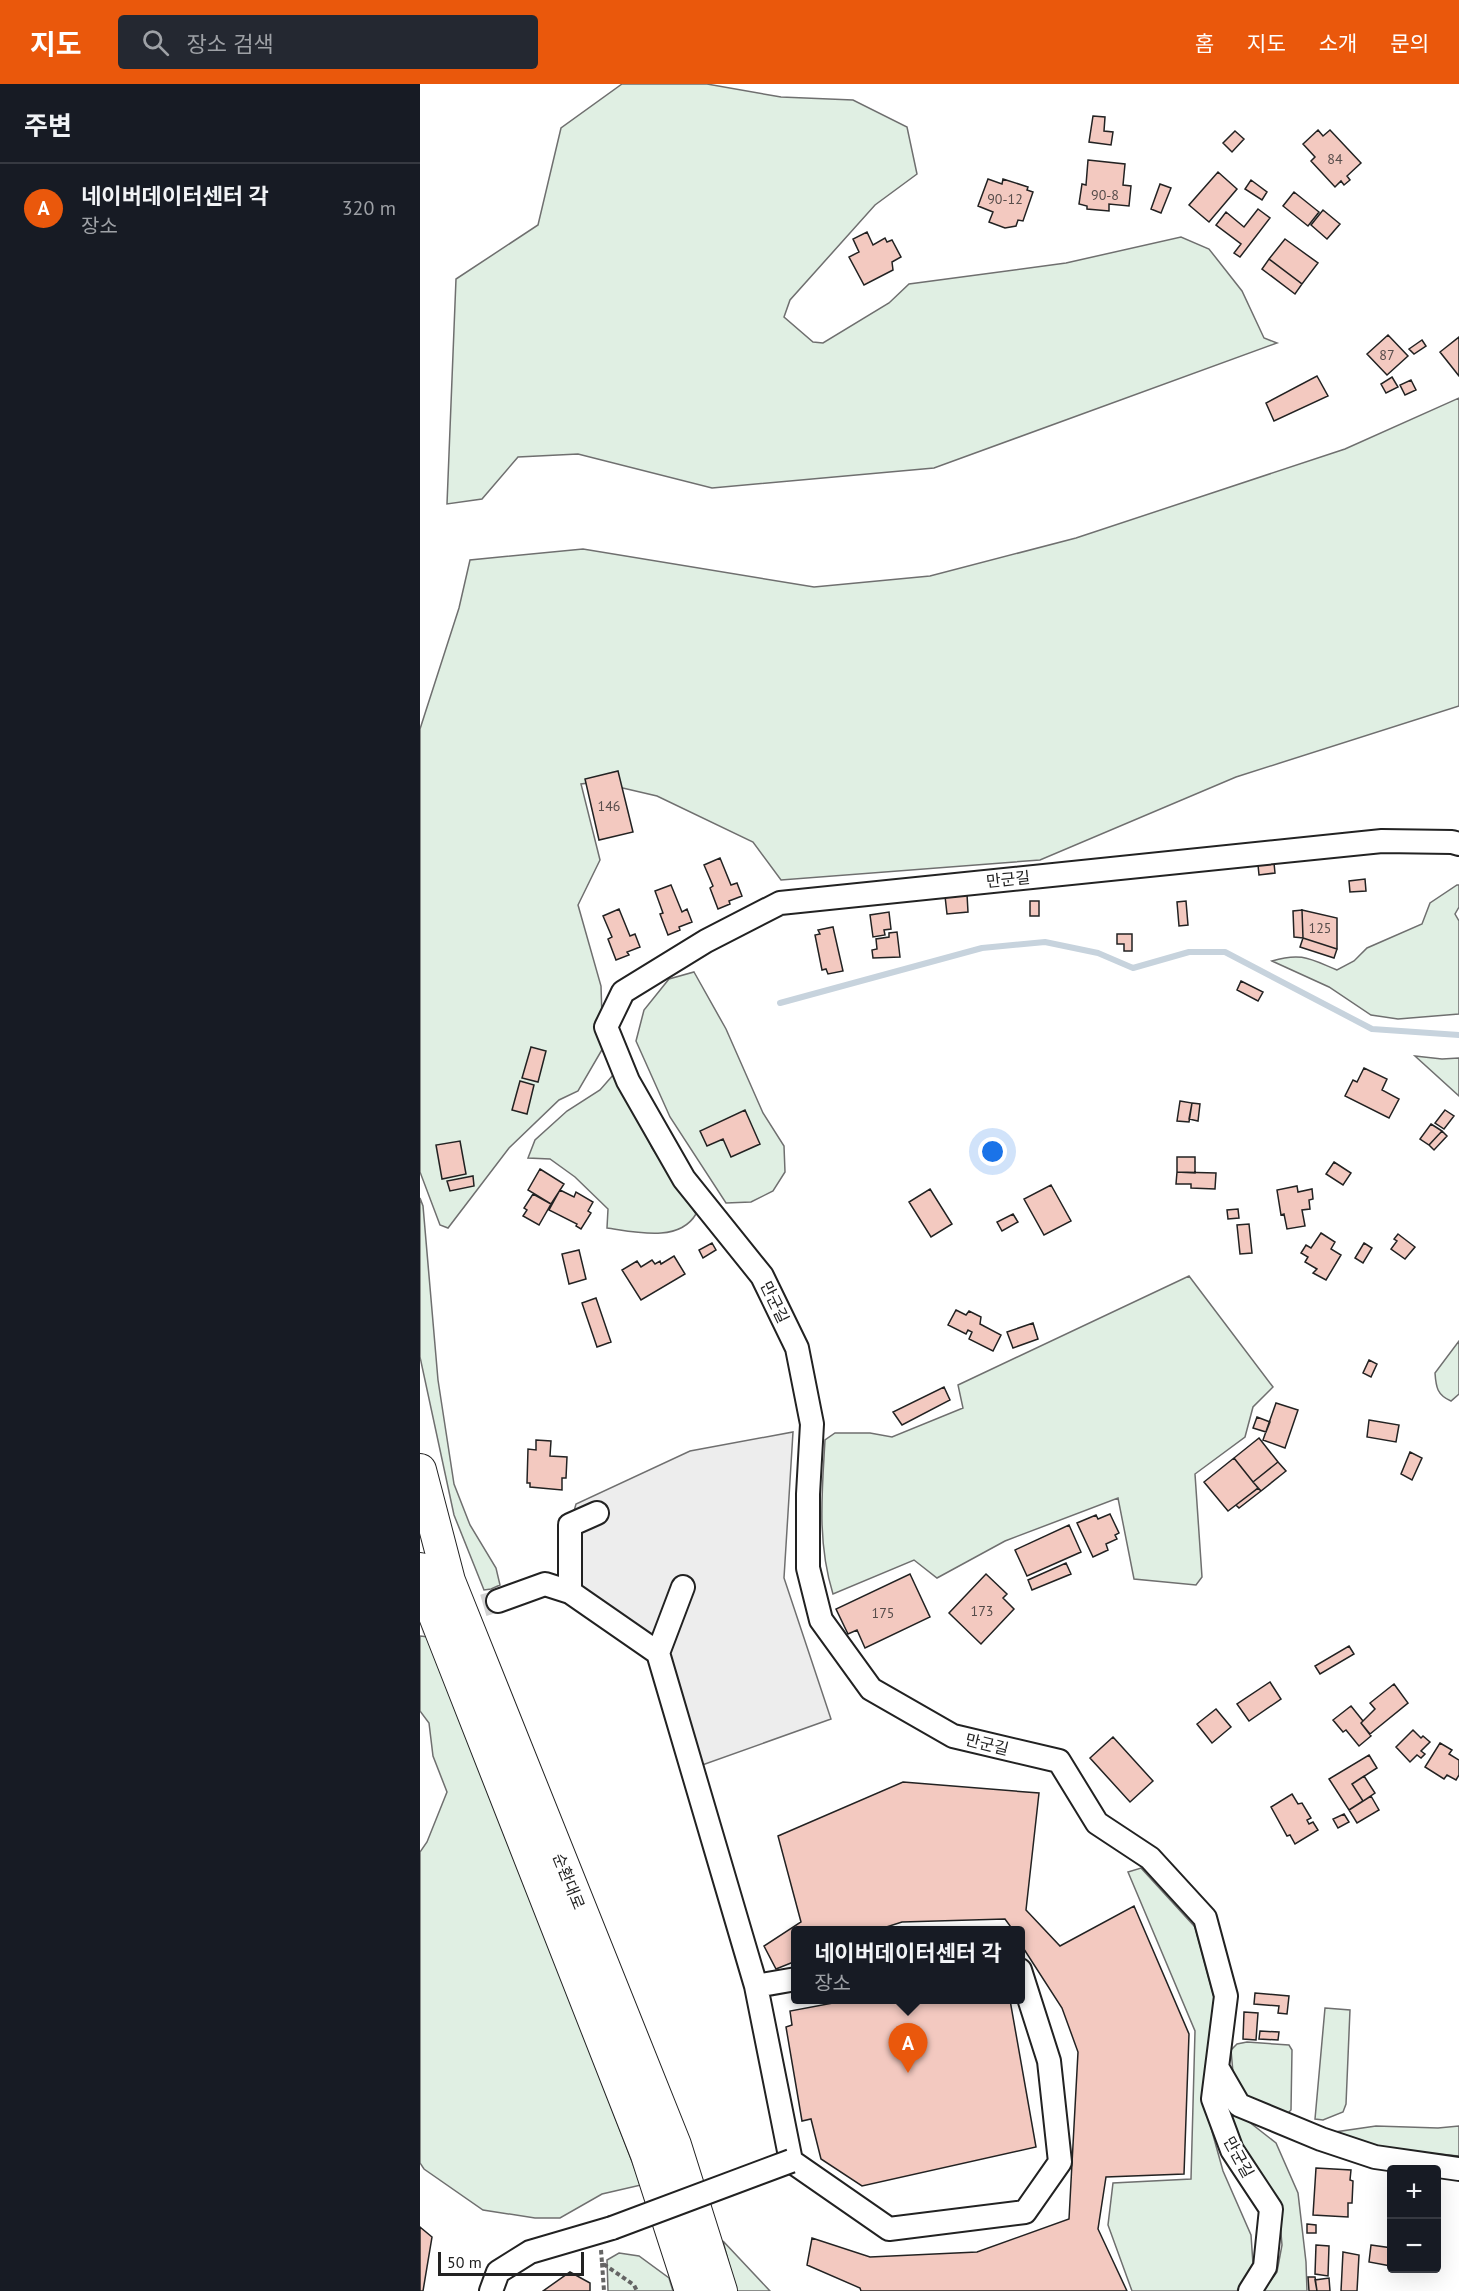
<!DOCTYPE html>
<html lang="ko">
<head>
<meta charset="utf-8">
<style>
  :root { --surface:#171b24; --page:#242831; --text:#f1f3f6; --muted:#9ea1a6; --line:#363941; --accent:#ea580c }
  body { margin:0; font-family:"PT Sans","Noto Sans KR",sans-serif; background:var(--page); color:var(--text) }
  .controls { position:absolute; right:18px; bottom:18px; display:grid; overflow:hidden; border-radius:6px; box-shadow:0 6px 24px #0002 }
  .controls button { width:54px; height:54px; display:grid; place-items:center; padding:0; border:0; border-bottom:2px solid var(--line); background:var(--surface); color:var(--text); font:30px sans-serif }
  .scale { position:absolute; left:18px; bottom:15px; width:146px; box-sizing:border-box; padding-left:6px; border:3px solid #222; border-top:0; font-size:16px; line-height:21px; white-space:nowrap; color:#222; -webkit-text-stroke:4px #fff; paint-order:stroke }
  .you { position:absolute; left:573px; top:1068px; width:21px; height:21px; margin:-15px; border:4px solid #fff; border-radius:50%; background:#1a73e8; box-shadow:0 0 0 9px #1a73e833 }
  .badge { display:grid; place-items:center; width:39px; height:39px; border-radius:50%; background:var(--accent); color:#fff; font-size:20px; font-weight:700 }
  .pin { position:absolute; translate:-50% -50px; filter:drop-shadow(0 2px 3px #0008) }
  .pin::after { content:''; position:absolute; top:32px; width:21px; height:18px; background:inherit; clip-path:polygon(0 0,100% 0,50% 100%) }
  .popup { position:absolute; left:371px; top:1842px; width:234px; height:78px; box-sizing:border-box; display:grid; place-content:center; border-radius:6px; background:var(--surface); filter:drop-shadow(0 2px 4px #0005); font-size:20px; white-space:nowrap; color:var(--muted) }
  .popup b { font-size:22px; color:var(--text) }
  .popup::after { content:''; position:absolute; left:50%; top:100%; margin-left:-12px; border:12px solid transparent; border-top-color:var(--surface) }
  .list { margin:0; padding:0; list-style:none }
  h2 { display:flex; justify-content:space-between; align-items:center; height:78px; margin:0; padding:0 24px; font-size:26px }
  h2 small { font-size:20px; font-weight:400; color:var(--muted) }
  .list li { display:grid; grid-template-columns:39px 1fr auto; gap:18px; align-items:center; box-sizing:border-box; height:90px; padding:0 24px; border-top:2px solid var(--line) }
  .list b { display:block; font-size:22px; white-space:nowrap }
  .list p { margin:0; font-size:20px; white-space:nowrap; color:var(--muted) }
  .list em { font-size:20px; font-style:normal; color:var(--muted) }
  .icon { flex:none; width:33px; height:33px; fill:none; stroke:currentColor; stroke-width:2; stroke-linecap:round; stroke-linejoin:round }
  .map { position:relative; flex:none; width:1039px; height:2207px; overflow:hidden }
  header { display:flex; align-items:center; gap:36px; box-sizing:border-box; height:84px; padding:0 30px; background:var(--accent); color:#fff }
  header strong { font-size:28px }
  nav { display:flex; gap:33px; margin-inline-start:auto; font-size:21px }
  .search { width:420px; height:54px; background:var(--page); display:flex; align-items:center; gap:15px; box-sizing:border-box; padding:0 21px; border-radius:6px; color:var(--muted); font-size:22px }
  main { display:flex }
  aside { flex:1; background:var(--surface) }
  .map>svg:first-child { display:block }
  .green { fill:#e0efe3; stroke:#6f6f6f; stroke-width:1.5 }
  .parking { fill:#ededed; stroke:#6f6f6f; stroke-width:1.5 }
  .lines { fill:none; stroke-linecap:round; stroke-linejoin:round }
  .stream { stroke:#c7d3dd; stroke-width:6 }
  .building { fill:#f3c9c0; stroke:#222; stroke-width:1.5 }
  .minor-tunnel { stroke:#d3d3d3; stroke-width:22; stroke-dasharray:22 11; stroke-linecap:butt }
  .minor-casing { stroke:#222; stroke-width:26 }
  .highway-casing { stroke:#222; stroke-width:34 }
  .path { stroke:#646464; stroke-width:4; stroke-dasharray:4.5 3; stroke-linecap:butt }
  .minor { stroke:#fff; stroke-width:22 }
  .highway { stroke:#fff; stroke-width:32 }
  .minor-bridge-casing { stroke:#222; stroke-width:26; stroke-linecap:butt }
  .minor-bridge { stroke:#fff; stroke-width:22 }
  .labels { text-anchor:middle; stroke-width:4.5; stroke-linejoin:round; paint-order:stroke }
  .number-label { font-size:14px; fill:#564c4a }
  .street-label { font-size:16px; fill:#222; stroke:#fff }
</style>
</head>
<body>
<header>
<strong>지도</strong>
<div class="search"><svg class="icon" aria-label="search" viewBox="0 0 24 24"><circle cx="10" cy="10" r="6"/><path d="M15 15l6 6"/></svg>장소 검색</div>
<nav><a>홈</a><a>지도</a><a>소개</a><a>문의</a></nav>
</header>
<main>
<aside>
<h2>주변<small></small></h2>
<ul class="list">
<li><span class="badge">A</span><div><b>네이버데이터센터 각</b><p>장소</p></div><em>320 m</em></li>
</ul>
</aside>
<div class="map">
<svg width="1039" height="2207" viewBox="0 0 1039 2207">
  <rect width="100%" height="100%" fill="#fff"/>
  <path class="green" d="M202 0H287L361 13 433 16 487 43 497 90 455 121 370 216 364 233 393 258 403 259 469 219 489 200 646 179 761 153 789 165 822 207 844 254 857 259 514 384 292 404 158 370 98 373 62 415 27 420 36 195 118 141 141 44Z
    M1039 314V622L816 693 620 776 361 796 333 758 237 712 177 698 161 700 180 776 158 821 181 902 183 964 158 1007 139 1016 89 1064 28 1144 20 1141 0 1088V645L39 524 50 476 163 465 394 503 510 492 656 454 925 365Z
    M1037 801H1039V823L1035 830 1039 837V930L978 935 951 931 909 903 852 877C882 868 890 875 917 886L934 877 947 864 1002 840 1010 819Z
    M274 888 306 945 343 1029 364 1062 365 1088 353 1107 331 1118 306 1119 250 1033 216 957 224 926 249 895Z
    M995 972 1022 975 1039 974V1012Z
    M194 990 207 1007 232 1064 276 1130C259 1159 215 1148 187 1144L188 1125 155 1093 130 1075 108 1074 115 1056 147 1027 180 1006Z
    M0 1114 3 1122 18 1296 34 1400 50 1441 76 1484 80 1501 71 1505 64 1506 34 1431 0 1273Z
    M769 1192 853 1303 833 1323 825 1353 775 1390 782 1493 776 1501 714 1495 698 1414 585 1457 517 1494 494 1476 413 1510C397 1458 402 1409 405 1356L415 1349H450L472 1353 543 1324 538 1301Z
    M1039 1257V1310L1031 1317C1017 1311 1016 1303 1015 1289Z
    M0 1552 9 1553 90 1758 221 2101 182 2110 140 2134H115L63 2126 4 2085 0 2079V1768L7 1758 27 1708 13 1672 9 1639 0 1627Z
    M721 1784 775 1843 795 1917 783 2015 803 2087 831 2151 833 2180 817 2207H712L688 2141 693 2099 771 2095 775 1947 708 1788Z
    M905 1924 930 1926 926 2020 923 2028 903 2036 895 2035Z
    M827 1958 869 1961 872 1966 871 2026 865 2032 828 2020 814 2000 811 1966 817 1960Z
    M803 2021 810 2023 856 2059 878 2109 886 2178 887 2207H843L857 2188 862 2161 858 2115 818 2057Z
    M956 2042 1018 2044 1039 2042V2072L947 2064 915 2048Z
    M303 2157 350 2207H316Z
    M199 2169 219 2172 249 2194 253 2207H188L187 2176Z"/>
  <path class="parking" d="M373 1348 364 1494 411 1635 271 1685 238 1569 150 1508V1441L156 1420 270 1367Z"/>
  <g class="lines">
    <path class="stream" d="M360 919 562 864 625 858 678 869 713 884 769 868H805L952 945 1039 951"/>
  </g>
  <path class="building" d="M673 32 685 33 684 47 693 48 691 61 669 58Z
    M898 46 903 52 910 46 941 79 927 92 930 96 924 101 921 97 915 103 891 77 895 73 883 60Z
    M815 47 824 55 812 68 803 59Z
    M668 76 705 80 703 101 711 102 709 122 689 120V127L667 125V122L659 120 662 100 666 101Z
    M798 88 817 105 789 138 769 121Z
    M568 95 582 100 583 95 608 103 607 106 613 108 603 137 598 136 596 142 585 144 569 138 573 128 558 122Z
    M831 96 847 108 842 116 825 105Z
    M740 100 751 104 741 129 731 125Z
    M874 108 899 128 888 142 863 122Z
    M838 125 850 134 820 173 814 169 821 160 796 141 806 128 824 143Z
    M903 126 920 140 907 155 891 141Z
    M447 148 453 161 465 154 467 158 472 156 481 173 472 178 473 186 444 201 429 173 439 168 433 155Z
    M865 155 898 179 882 200 849 175Z
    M849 175 882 200 875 210 842 185Z
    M968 251 988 272 967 291 947 270Z
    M1039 253V292L1020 268Z
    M1002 256 1006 262 994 270 989 265Z
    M897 292 908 312 854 337 846 319Z
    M972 293 978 303 966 309 961 300Z
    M991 296 996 306 985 311 980 301Z
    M198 687 213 748 179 756 165 695Z
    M300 774 311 801 317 799 322 812 309 817 310 820 298 825 290 804 293 802 284 781Z
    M854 779 855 789 839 791 838 781Z
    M945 795 946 807 930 808 929 797Z
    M251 801 262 828 267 825 272 838 259 843 260 846 248 851 240 830 243 829 235 807Z
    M547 810 548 828 527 830 525 812Z
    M610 817H619V832H610Z
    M766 817 768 841 759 842 757 818Z
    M199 825 210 852 215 850 220 863 207 868 209 871 196 876 188 855 192 853 183 832Z
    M882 826 917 834V865L883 854Z
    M882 826 883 854 874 853 873 827Z
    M469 828 471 845 464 846 465 851 453 853 450 831Z
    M413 843 423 887 408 890 406 885 402 886 395 851 400 850 398 846Z
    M477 848 480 873 453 874 452 866 457 865 456 855 469 853V849Z
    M697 850H712V867H704V860H697Z
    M883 854 917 865 914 874 880 863Z
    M821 897 843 908 838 917 817 906Z
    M111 963 126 967 118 998 102 994Z
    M944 984 967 995 962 1006 979 1015 969 1034 925 1012 933 996 937 998Z
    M100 997 114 1001 107 1030 92 1026Z
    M760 1017 772 1019 769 1038 757 1037Z
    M772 1019 780 1020 778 1037 769 1035Z
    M325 1026 340 1060 311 1073 303 1055 287 1062 280 1047Z
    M1025 1026 1034 1032 1024 1045 1015 1039Z
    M1011 1040 1022 1047 1009 1061 1000 1055Z
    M1022 1047 1027 1052 1014 1066 1009 1061Z
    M40 1057 46 1090 22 1095 16 1061Z
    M757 1073H775V1089L757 1088Z
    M914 1078 931 1089 923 1101 906 1090Z
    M120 1085 144 1100 131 1120 108 1106Z
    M757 1088 796 1089 795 1105 771 1104V1100H756Z
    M53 1092 54 1102 30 1107 27 1097Z
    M631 1101 651 1137 624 1151 604 1115Z
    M877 1102 878 1108 892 1105 893 1115 889 1116 890 1125 882 1126 885 1142 867 1145 864 1130 861 1131 857 1106Z
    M510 1105 532 1140 511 1153 489 1118Z
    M140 1106 154 1113 156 1108 173 1118 168 1127 171 1129 161 1145 156 1142 157 1140 129 1126Z
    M113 1110 131 1120 119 1141 103 1132 107 1126 104 1124Z
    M818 1125 819 1134 808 1135 807 1126Z
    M593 1130 598 1138 582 1147 577 1138Z
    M829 1140 832 1169 820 1170 817 1141Z
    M901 1149 915 1158 911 1165 921 1171 906 1196 893 1189 897 1185 885 1178 888 1173 881 1169 886 1161 891 1164Z
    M978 1150 995 1163 985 1175 971 1165 977 1157 974 1155Z
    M292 1159 296 1166 283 1174 279 1166Z
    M944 1159 952 1164 943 1179 935 1174Z
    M159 1166 166 1195 149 1200 142 1170Z
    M254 1172 265 1190 221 1216 202 1186 217 1177 221 1183 232 1176 235 1180 240 1177 241 1180Z
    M176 1214 191 1258 177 1263 162 1219Z
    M536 1226 546 1231 549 1227 561 1233 560 1240 581 1251 573 1267 549 1255 552 1248 548 1246 546 1250 528 1241Z
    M613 1239 618 1255 593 1264 587 1248Z
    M949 1276 957 1280 951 1293 943 1289Z
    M524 1303 530 1316 482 1341 473 1328Z
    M856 1319 878 1326 865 1364 843 1356Z
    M837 1333 850 1338 846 1348 833 1344Z
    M949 1336 979 1341 976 1358 947 1353Z
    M839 1354 858 1378 833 1398 814 1374Z
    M116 1356 131 1357 130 1372 147 1373 146 1394H142V1406L110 1403V1399H107L108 1365 116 1366Z
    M990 1368 1002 1374 992 1396 981 1390Z
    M814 1374 838 1404 808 1427 784 1398Z
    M858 1378 866 1387 841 1407 833 1398Z
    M838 1404 841 1407 819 1424 816 1421Z
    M690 1430 699 1449 695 1451 697 1455 686 1460 688 1466 673 1473 657 1439 676 1431 678 1435Z
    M649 1441 661 1468 607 1492 595 1466Z
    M646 1479 651 1490 612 1506 608 1496Z
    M490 1490 510 1533 445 1564 437 1546 428 1550 416 1525Z
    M566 1490 587 1510 583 1514 594 1525 561 1560 529 1529Z
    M929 1562 934 1570 900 1590 895 1582Z
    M850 1598 861 1615 829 1637 817 1620Z
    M974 1600 988 1619 950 1650 941 1639 955 1625 950 1619Z
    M931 1622 943 1637 941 1639 951 1652 939 1662 926 1646 923 1648 913 1636Z
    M796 1625 811 1643 792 1659 777 1640Z
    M993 1646 1001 1654 1003 1652 1010 1658 1001 1667 1005 1670 1001 1674 997 1671 990 1678 976 1663Z
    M693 1653 733 1697 710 1718 670 1674Z
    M1020 1659 1032 1666 1029 1670 1039 1676V1691L1036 1696 1027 1691 1024 1695 1005 1683Z
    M949 1671 957 1684 932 1700 943 1717 929 1726 909 1695Z
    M944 1692 955 1709 943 1717 932 1700Z
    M483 1698 619 1709 606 1826 640 1862 714 1822 769 1950 764 2090 686 2093 678 2145 707 2207H441L440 2204 387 2181 392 2154 450 2173 557 2168 649 2135 658 1968 642 1924 600 1859V1846H593L585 1835 482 1838 457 1846H376V1877L356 1885 344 1862 381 1838 358 1752Z
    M872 1710 878 1720 882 1719 891 1734 887 1736 889 1740 893 1738 898 1746 875 1760 870 1751 867 1752 851 1723Z
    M951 1712 959 1726 937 1739 929 1726Z
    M924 1730 929 1738 918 1744 913 1735Z
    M835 1909 869 1912 867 1930 858 1929 859 1922 834 1920Z
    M429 1916H590L616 2063 442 2102 401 2075 391 2035 382 2037 366 1943 372 1941 370 1927Z
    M824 1928 838 1929 836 1956 823 1955Z
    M840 1947 859 1948 858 1956 839 1955Z
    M896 2084 931 2086 930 2096 933 2097 932 2119H928V2133L893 2131Z
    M887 2140 896 2141V2149H887Z
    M0 2143 12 2153 3 2207H0Z
    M896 2161 909 2162 908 2192 895 2190Z
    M951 2161 972 2164 971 2182 949 2178Z
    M923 2168 939 2171 937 2207H921Z
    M150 2188 170 2199V2207H123Z
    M888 2193H895L897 2207H889Z
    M909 2194 910 2207H897L895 2196Z"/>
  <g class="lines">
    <path class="minor-tunnel" d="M0 1540 78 1517"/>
    <g class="minor-casing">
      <path id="minor" d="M177 1429 150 1441V1508L238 1569 336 1902
        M78 1517 125 1500 150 1508
        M238 1569 263 1503
        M376 1895 336 1902 371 2077 469 2145 605 2128 640 2078 629 1977 600 1886
        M797 1983 819 2021 901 2055 955 2073 1039 2085
        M71 2207 78 2188 110 2168 192 2144
        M830 2207 845 2183 851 2125 812 2066 793 2015 806 1912 785 1834 730 1774 677 1739 639 1677 533 1652 451 1605 401 1536 388 1484V1410L392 1340 377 1264 342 1192 264 1095 208 997 186 943 203 908 286 857 360 819 962 757 1032 758 1039 760"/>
    </g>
    <g class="highway-casing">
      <path id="highway" d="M0 1386 29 1497 255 2061 301 2207
        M0 1485 8 1514 227 2071 271 2207"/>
    </g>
    <path class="path" d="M181 2166 182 2179 214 2201 217 2207
      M182 2179 184 2207"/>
    <use href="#minor" class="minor"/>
    <use href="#highway" class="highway"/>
    <g class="minor-bridge-casing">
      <path id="minor-bridge" d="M192 2144 371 2077"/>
    </g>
    <use href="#minor-bridge" class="minor-bridge"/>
  </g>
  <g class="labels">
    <g class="number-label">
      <text x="915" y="80">84</text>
      <text x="685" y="116">90-8</text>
      <text x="585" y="120">90-12</text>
      <text x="967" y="276">87</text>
      <text x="189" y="727">146</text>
      <text x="900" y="849">125</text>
      <text x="562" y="1532">173</text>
      <text x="463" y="1534">175</text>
    </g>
    <g class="street-label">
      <text transform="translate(588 795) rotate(-6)" y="6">만군길</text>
      <text transform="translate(355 1218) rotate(64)" y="6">만군길</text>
      <text transform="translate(567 1660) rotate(14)" y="6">만군길</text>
      <text transform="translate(149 1797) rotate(68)" y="6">순환대로</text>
      <text transform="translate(819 2073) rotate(61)" y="6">만군길</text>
    </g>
  </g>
</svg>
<div class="controls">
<button>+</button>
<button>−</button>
</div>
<div class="scale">50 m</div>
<div class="you"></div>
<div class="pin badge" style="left:488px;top:1989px">A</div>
<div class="popup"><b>네이버데이터센터 각</b>장소</div>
</div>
</main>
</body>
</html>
